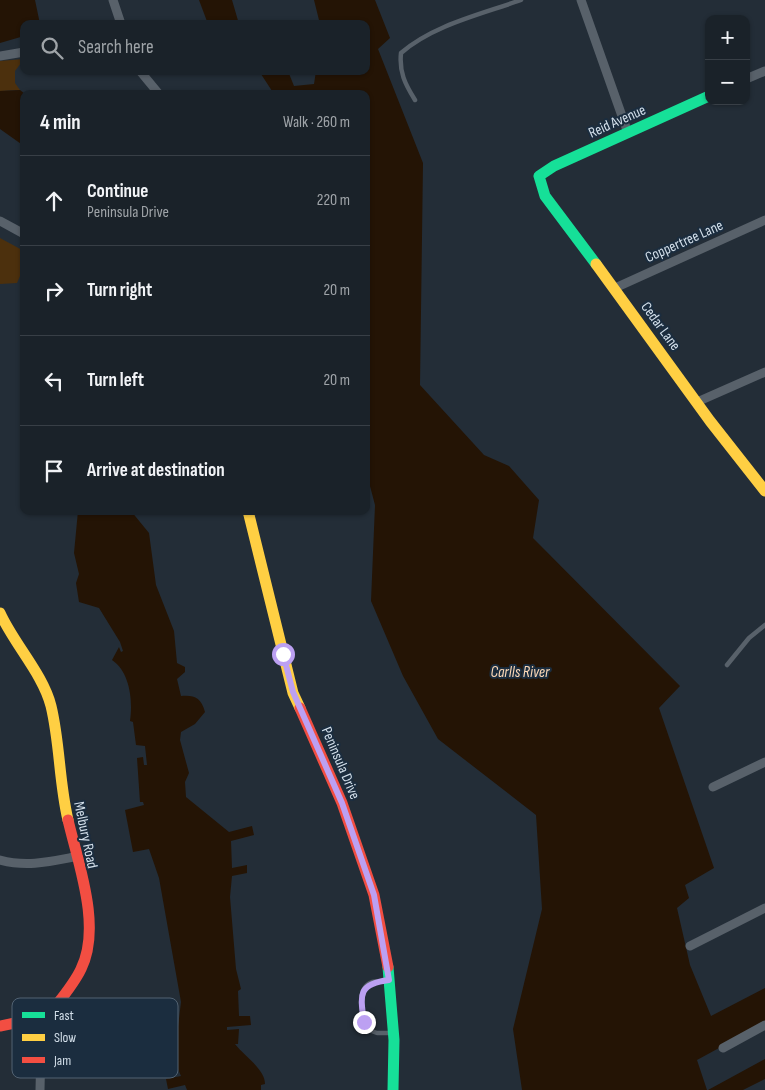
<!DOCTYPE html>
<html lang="en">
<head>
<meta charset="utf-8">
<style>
  :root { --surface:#1a2229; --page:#232a31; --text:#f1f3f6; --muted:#9fa4a8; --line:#383f46 }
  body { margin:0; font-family:"Sofia Sans Condensed",sans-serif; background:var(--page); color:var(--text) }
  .controls { position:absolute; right:15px; top:15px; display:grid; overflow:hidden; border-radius:10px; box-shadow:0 1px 4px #0004 }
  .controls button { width:45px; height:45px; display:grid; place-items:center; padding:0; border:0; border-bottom:1px solid var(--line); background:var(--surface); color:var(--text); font:25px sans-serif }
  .stop { position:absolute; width:15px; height:15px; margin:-11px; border:4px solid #bca0f2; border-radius:50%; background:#fff }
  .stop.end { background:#bca0f2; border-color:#fff; box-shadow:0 1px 5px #0008 }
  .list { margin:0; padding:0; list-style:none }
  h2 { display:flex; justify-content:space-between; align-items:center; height:65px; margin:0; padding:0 20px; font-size:21px }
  h2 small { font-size:16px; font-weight:400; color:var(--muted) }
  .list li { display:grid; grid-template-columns:32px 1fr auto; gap:15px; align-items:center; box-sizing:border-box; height:90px; padding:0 20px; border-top:1px solid var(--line) }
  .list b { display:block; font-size:19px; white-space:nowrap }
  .list p { margin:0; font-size:16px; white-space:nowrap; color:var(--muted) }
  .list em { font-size:16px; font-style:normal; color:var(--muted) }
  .icon { flex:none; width:28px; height:28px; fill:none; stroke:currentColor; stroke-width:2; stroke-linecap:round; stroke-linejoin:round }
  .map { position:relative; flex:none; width:765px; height:1090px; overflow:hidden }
  .search { position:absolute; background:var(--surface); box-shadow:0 1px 4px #0004; left:20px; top:20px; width:350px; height:55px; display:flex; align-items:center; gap:12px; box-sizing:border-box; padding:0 18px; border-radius:10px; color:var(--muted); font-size:19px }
  .panel { position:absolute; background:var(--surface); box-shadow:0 1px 4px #0004; left:20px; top:90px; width:350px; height:425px; border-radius:10px }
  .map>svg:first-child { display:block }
  .green { fill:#4c300d }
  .water { fill:#241405 }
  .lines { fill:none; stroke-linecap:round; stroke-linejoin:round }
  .lane { stroke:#58616a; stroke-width:4.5 }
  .street { stroke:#58616a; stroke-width:9 }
  .fast { stroke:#16e098; stroke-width:11 }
  .slow { stroke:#ffcf43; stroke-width:11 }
  .jam { stroke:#f24e42; stroke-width:11 }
  .route { stroke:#bca0f2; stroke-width:6 }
  .labels { text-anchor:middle; stroke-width:4; stroke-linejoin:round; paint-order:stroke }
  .street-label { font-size:15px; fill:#d3dfea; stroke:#1b2d3f }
  .water-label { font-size:16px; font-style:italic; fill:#fdd9b7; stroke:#1b2d3f }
  .key { fill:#1b2d3f; stroke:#526272; stroke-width:1 }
  .key-label { font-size:14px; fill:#d3dfea }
</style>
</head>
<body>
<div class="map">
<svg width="765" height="1090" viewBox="0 0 765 1090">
  <rect width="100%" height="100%" fill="#232d37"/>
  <path class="green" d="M24 59 15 71V83L20 90 0 91V61Z
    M0 238 24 251V267L17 283 0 284Z"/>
  <path class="water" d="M0 0H35L40 24H24V36L0 43Z
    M199 0H232L239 24H208Z
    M314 0H375L390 38 378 49 423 163 420 385 484 455 509 466 539 500 533 538 680 686 659 708 714 868 685 885 689 898 677 908 690 965 711 1016 765 988V1023L697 1060 707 1090H522L513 1029 542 909 536 815 438 739 403 676 371 601 375 505 366 471V94H274L259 71H288L294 86 314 84 316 71H366V24H320Z
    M20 90 25 94 24 146 0 129V91Z
    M78 511H131L149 533 156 585 174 631 177 663 185 667V672L177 679 181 696C194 695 201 697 205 712L195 724 181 732 180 740 189 773 185 782 186 797 229 832 252 826 254 835 231 841 232 868 247 865V873L232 876 230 897 236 969 241 989 238 991 239 1016H250L251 1025 227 1027V1030L239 1029 238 1044H235C244 1056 265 1069 265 1084L261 1085V1090H187L185 1085 168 1089 166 1079 181 1076 174 1060 181 1002 159 878 149 849 133 852 125 810 144 805 143 802H140L137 758 143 757 144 765H147L145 746 136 745 133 722 130 721C133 701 130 672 112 660L119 647 121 652 123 651 120 642 99 608 79 602 76 583 79 574 74 553Z
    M765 1059V1079L743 1090H708Z"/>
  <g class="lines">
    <path class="lane" d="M415 100C405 84 399 72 401 53 433 25 482 14 521 0
      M250 515 260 511
      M727 665 749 638 765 625
      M388 980C383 981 377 981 372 982 355 988 362 1017 366 1029L377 1033H392"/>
    <path class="street" d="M113 0 121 24
      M581 0 628 133
      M0 56 24 52
      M140 71 159 94
      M746 79 765 71
      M0 221 24 234
      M615 288 765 220
      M697 402 765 372
      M713 787 765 762
      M0 860C26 867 48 862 74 857
      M690 946 765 908
      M723 1048 765 1025
      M40 1090 41 1046 48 1016"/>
    <path class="fast" d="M596 264 545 196 539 176 554 166 709 96
      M388 967 394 1040 393 1090"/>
    <path class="slow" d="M596 264 710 421 765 491
      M248 511 293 693 300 708
      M0 613C14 644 43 674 51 706 60 743 59 782 68 820"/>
    <path class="jam" d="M300 708 342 803 374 895 388 967
      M0 1026 48 1016C59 1001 73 986 81 969 102 927 78 863 68 820"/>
  </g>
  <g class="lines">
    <path class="route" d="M283 654 293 692 342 803 374 895 389 980C358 984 360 994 364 1022"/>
  </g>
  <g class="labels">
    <g class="street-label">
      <text transform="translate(617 121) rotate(-24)" y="5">Reid Avenue</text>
      <text transform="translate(684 241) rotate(-24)" y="5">Coppertree Lane</text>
      <text transform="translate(661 326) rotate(54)" y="5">Cedar Lane</text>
      <text transform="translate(341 763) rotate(67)" y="5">Peninsula Drive</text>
      <text transform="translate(86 835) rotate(78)" y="5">Melbury Road</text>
    </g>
    <g class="water-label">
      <text x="520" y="677">Carlls River</text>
    </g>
  </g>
  <rect x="12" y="998" width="166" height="80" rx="8" class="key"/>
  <rect x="22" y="1012" width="23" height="6" fill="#16e098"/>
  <rect x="22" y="1034" width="23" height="7" fill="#ffcf43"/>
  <rect x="22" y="1057" width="23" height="6" fill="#f24e42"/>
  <g class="key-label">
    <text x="54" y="1020">Fast</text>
    <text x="54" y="1042">Slow</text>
    <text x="54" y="1065">Jam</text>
  </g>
</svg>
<div class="controls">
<button>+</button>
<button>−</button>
</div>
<div class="stop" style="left:283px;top:654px"></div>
<div class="stop end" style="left:364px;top:1022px"></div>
<div class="search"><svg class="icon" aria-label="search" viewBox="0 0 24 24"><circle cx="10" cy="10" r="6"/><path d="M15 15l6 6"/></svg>Search here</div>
<section class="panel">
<h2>4 min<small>Walk · 260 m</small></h2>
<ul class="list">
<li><svg class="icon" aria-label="ahead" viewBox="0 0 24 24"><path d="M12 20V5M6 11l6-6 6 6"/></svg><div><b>Continue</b><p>Peninsula Drive</p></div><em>220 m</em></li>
<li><svg class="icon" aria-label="right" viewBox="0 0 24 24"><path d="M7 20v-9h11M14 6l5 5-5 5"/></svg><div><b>Turn right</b></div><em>20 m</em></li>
<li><svg class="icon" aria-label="left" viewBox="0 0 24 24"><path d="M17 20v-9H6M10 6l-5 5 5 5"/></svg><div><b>Turn left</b></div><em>20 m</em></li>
<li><svg class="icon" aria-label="arrive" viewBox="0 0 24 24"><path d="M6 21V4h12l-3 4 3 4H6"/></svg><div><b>Arrive at destination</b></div></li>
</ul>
</section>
</div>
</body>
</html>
